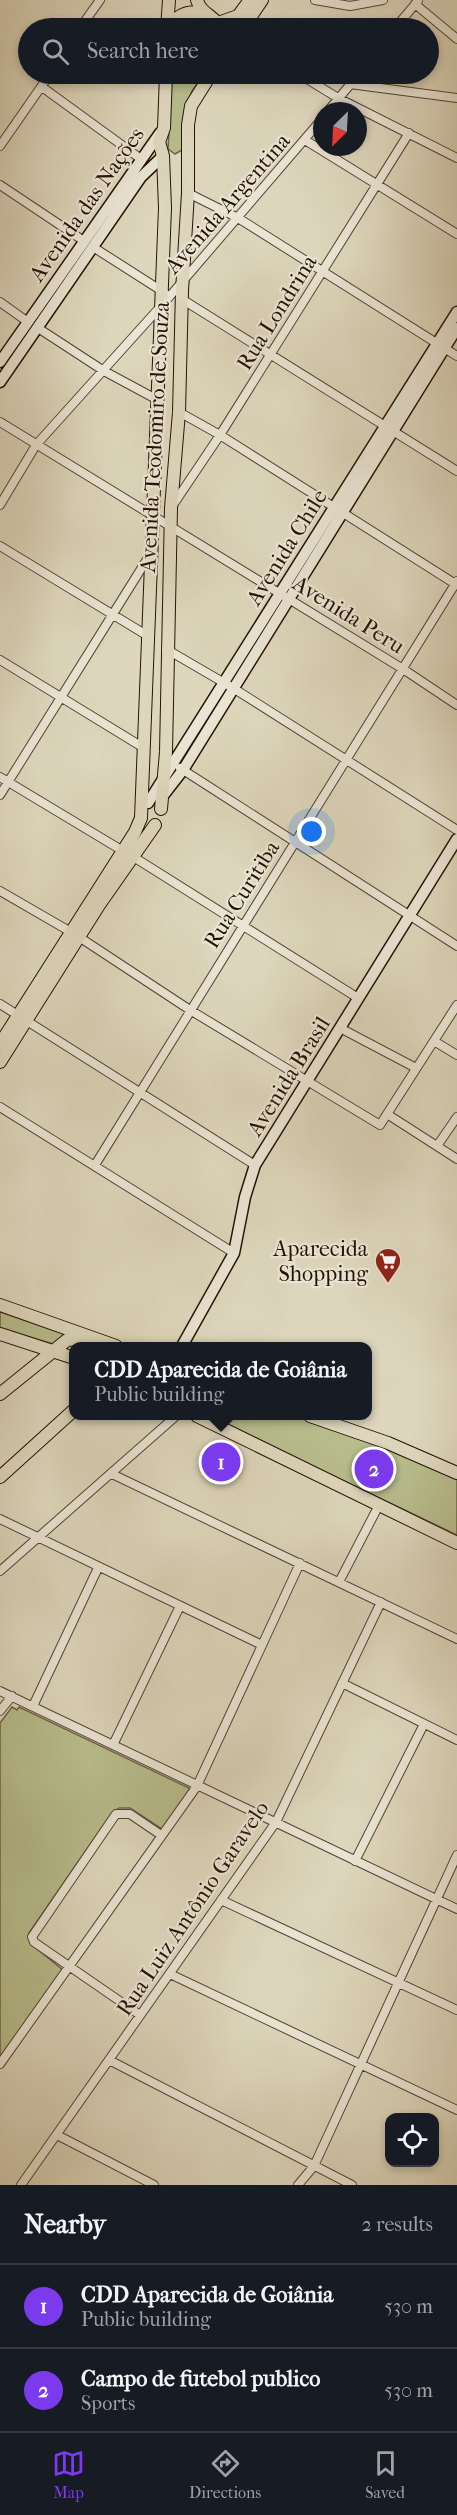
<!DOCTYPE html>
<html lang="en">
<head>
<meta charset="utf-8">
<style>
  :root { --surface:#171b24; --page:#20242c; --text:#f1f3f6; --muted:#9ea1a6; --line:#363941; --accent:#7c3aed }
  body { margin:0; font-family:"IM FELL French Canon",serif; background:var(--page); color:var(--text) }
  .controls { position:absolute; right:18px; bottom:18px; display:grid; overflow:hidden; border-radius:12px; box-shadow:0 3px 9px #0003 }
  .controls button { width:54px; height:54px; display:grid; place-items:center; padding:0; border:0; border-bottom:2px solid var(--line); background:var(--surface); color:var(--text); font:30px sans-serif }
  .compass { position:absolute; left:313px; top:102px; width:54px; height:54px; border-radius:50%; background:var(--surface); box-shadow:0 3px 9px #0003; rotate:204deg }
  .you { position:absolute; left:312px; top:832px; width:21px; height:21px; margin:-15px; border:4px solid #fff; border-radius:50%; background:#1a73e8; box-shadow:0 0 0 9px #1a73e833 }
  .badge { display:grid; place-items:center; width:39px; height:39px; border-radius:50%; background:var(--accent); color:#fff; font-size:20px; font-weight:700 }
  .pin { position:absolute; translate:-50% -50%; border:3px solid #fff; box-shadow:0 2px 6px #0006 }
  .popup { position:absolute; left:69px; top:1342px; width:303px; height:78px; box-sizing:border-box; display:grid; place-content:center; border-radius:12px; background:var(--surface); filter:drop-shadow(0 2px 4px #0005); font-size:20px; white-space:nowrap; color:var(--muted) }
  .popup b { font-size:22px; color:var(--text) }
  .popup::after { content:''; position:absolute; left:50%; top:100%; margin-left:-12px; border:12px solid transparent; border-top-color:var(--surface) }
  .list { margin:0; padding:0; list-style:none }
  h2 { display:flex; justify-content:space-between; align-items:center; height:78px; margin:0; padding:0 24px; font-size:26px }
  h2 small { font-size:20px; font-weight:400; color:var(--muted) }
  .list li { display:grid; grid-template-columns:39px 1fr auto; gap:18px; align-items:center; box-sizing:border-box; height:84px; padding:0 24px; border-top:2px solid var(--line) }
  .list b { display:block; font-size:22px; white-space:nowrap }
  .list p { margin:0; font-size:20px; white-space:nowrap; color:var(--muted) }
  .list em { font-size:20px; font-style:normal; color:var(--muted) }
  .icon { flex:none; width:33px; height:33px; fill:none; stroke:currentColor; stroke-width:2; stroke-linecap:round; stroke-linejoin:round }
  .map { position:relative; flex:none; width:457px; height:2185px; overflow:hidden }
  .search { position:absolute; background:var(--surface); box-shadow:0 3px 9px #0003; left:18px; right:18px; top:18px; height:66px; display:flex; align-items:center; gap:15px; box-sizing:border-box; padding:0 21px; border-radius:33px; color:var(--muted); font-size:22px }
  .sheet { height:246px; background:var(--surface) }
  nav { display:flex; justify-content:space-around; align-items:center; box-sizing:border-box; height:84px; border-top:2px solid var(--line); background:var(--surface); font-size:16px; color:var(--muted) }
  nav a { display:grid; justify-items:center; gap:3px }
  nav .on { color:var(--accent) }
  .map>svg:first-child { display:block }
  .green { fill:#b7bc8c; stroke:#6e6748; stroke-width:1.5 }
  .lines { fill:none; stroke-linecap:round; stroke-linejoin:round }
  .street-casing { stroke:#544332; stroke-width:10 }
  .secondary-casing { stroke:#261204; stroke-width:13 }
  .primary-casing { stroke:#261204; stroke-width:14 }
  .street { stroke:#e9e4d3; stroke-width:8 }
  .secondary { stroke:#e9e4d3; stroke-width:10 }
  .primary { stroke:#ddd6bc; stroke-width:12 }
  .labels { text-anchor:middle; stroke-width:4.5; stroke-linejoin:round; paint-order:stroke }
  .street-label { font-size:22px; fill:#261204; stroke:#e9e4d3 }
  .poi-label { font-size:22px; fill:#261204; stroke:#e9e4d3; text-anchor:end }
</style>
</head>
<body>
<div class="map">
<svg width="457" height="2185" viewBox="0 0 457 2185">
  <rect width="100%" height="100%" fill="#ddd6bc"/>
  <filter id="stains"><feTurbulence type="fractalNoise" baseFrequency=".00333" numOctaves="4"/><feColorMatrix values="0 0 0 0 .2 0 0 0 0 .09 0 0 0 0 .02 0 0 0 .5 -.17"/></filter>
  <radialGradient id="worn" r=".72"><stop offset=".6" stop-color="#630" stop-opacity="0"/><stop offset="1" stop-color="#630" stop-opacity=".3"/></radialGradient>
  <path class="green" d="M172 74H204L192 91 186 106 182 150 175 154 168 149Z
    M0 1309 73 1335 53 1344 0 1328Z
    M208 1416H300L406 1454 457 1477V1535Z
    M12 1707 17 1710 19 1707 189 1788V1791L162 1829 130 1808H119L111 1814 29 1933 31 1944 63 1970 0 2062V1723Z"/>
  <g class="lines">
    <g class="street-casing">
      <path id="street" d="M315 0 350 6 383 0
        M415 4 457 39
        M80 28 100 0
        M395 28 418 1
        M299 74 338 98 457 158
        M350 84 457 98
        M42 87 141 159
        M328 111 359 74
        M305 140 457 234
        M0 146 50 74
        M0 185 84 241
        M188 193 238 218 457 356
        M93 247 165 293
        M180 298 457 471
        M0 302 28 322
        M38 328 104 371 156 399
        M179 412 220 435 457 585
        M0 422 403 669 457 705
        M0 505 36 445 170 296 322 119
        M171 508 220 435 409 133
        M0 546 148 636
        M166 649 233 688 457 830
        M0 660 144 748
        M180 768 457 946
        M0 777 123 851
        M0 795 151 553
        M132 856 358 998
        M0 891 71 932
        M79 937 190 1010 380 1125 457 1005
        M0 1004 255 1165
        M340 1028 416 1068
        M434 1041 457 1055
        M0 1107 234 1253
        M387 1114 457 1159
        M437 1146 457 1117
        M95 1165 457 581
        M112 1474 457 1639
        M0 1519 262 1645
        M0 1571 176 1416
        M339 1582 379 1505
        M342 1683 457 1740
        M0 1691 457 1909
        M33 1706 98 1568
        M0 1711 12 1696
        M113 1745 180 1606
        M355 1861 424 1724
        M221 1900 457 2010
        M170 1974 457 2110
        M140 2015 34 1942 32 1937 116 1814H130L161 1835
        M109 2060 352 2185
        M0 2064 197 1786 300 1563
        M57 2135 154 2185
        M21 2185 276 1822 381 1602
        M298 2185 314 2166 457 1855"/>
    </g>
    <g class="secondary-casing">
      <path id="secondary" d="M0 362 160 133
        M0 382 141 177 163 156
        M162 797 183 770 457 328
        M148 803 457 312
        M182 1346 234 1253 245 1197 255 1165 457 839"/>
    </g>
    <g class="primary-casing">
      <path id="primary" d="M197 0C201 15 215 15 220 28
        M218 23 238 16 250 0
        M167 28 169 0
        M169 28C176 16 187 10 202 13
        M243 28 262 0
        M161 809 166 752 171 508 179 412 182 291 188 193V125L191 106 211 74
        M0 1044 135 832 141 818 165 208 163 156 159 142 164 128 166 74
        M0 1062 99 905 155 825
        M0 1305 116 1346
        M0 1334 74 1358
        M0 1394 67 1340 81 1339 104 1346
        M197 1416 457 1543
        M310 1416 388 1443 457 1473
        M0 1477 74 1410"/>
    </g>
    <use href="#street" class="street"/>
    <use href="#secondary" class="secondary"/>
    <use href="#primary" class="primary"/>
  </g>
  <defs>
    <g id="supermarket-pin" transform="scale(1.35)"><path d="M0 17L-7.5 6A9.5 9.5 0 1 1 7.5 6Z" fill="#8f2418" stroke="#e9e4d3"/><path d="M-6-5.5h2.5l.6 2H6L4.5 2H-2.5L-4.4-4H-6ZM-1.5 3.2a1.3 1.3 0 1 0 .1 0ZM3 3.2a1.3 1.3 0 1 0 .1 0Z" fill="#fff"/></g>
  </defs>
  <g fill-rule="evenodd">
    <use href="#supermarket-pin" x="388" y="1261"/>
  </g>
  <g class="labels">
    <g class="street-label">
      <text transform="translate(227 203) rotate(-49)" y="8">Avenida Argentina</text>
      <text transform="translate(86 204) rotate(-55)" y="8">Avenida das Nações</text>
      <text transform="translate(276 312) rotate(-58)" y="8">Rua Londrina</text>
      <text transform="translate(154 437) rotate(-87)" y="8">Avenida Teodomiro de Souza</text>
      <text transform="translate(286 547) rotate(-58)" y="8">Avenida Chile</text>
      <text transform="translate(349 614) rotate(32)" y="8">Avenida Peru</text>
      <text transform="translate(241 894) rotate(-58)" y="8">Rua Curitiba</text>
      <text transform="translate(288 1076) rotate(-58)" y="8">Avenida Brasil</text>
      <text transform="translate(192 1908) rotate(-56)" y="8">Rua Luiz Antônio Garavelo</text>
    </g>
    <g class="poi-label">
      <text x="368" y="1256">Aparecida<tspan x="368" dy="25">Shopping</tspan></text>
    </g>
  </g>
  <rect width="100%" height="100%" filter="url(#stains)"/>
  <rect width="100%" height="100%" fill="url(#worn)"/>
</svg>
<div class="controls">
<button><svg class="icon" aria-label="locate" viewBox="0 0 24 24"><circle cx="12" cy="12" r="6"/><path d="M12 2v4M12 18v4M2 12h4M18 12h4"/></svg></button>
</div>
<svg class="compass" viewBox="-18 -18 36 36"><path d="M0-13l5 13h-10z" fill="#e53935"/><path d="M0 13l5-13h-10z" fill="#9ea1a6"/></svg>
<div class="you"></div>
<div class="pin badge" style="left:221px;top:1462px">1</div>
<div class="popup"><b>CDD Aparecida de Goiânia</b>Public building</div>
<div class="pin badge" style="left:374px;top:1469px">2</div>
<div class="search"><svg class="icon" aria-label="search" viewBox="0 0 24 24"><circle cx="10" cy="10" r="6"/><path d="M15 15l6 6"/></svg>Search here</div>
</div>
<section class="sheet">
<h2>Nearby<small>2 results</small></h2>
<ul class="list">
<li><span class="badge">1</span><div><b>CDD Aparecida de Goiânia</b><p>Public building</p></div><em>530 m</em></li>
<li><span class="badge">2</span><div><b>Campo de futebol publico</b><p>Sports</p></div><em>530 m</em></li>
</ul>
</section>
<nav>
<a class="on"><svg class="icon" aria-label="map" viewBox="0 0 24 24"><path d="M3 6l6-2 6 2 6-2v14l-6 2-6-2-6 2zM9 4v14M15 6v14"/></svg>Map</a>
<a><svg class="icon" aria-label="directions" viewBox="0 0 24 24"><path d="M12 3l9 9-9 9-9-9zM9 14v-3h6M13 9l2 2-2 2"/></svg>Directions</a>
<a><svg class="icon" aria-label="saved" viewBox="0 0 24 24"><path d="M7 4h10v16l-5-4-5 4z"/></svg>Saved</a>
</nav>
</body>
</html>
